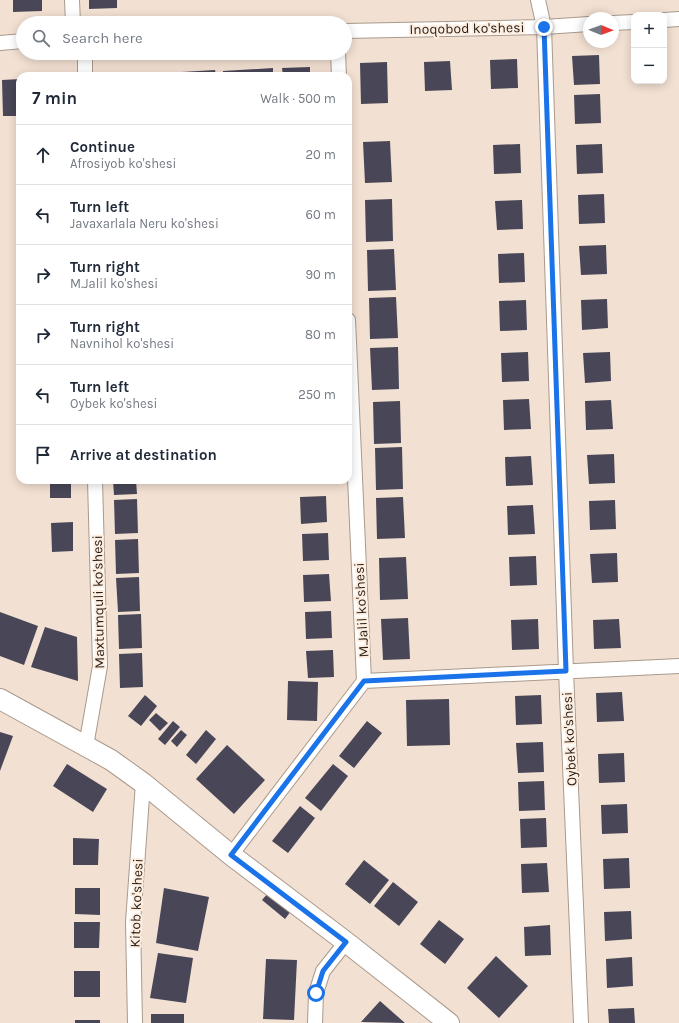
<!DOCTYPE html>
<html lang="en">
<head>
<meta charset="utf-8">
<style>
  :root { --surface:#fff; --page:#f2f2f3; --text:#1f2937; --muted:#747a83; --line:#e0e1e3 }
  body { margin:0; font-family:Karla,sans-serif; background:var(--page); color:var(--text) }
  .controls { position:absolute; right:12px; top:12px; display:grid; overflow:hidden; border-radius:8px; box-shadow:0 2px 10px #0003 }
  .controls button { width:36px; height:36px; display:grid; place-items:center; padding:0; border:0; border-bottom:1px solid var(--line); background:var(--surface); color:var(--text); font:20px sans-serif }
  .compass { position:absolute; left:583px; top:12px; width:36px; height:36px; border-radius:50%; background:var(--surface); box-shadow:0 2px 10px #0003; rotate:91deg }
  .stop { position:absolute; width:12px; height:12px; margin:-9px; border:3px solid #1a73e8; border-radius:50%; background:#fff }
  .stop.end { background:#1a73e8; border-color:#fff; box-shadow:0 1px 4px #0008 }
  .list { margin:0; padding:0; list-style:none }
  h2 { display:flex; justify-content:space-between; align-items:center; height:52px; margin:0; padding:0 16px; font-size:17px }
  h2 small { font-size:13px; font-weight:400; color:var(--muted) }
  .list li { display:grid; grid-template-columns:26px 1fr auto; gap:12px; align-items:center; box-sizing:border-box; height:60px; padding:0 16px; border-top:1px solid var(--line) }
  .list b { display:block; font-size:15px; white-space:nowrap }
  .list p { margin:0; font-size:13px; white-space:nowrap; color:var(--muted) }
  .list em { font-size:13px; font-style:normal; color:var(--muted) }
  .icon { flex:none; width:22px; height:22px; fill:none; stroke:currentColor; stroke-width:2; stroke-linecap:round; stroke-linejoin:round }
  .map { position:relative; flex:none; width:679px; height:1023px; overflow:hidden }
  .search { position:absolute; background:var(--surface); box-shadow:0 2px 10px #0003; left:16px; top:16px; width:336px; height:44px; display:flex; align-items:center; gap:10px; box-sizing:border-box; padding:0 14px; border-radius:22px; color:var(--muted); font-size:15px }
  .panel { position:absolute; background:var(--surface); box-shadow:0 2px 10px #0003; left:16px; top:72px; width:336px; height:412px; border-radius:12px }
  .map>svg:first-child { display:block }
  .building { fill:#494757 }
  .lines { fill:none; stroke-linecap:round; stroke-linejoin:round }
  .street-casing { stroke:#aa9a8c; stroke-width:16 }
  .secondary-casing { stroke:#aa9a8c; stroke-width:22 }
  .street { stroke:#fff; stroke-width:14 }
  .secondary { stroke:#fff; stroke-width:20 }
  .route { stroke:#1a73e8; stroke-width:5 }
  .labels { text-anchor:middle; stroke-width:4; stroke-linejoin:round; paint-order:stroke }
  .street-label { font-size:14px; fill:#241e19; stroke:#ffeedf }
</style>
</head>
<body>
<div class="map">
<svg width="679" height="1023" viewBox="0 0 679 1023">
  <rect width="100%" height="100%" fill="#f2e0d2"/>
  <path class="building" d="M13 0H42V11L13 12Z
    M89 0H117V8L89 9Z
    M599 55 600 84 574 85 572 56Z
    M517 59 518 88 491 89 490 60Z
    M450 61 452 90 425 91 424 62Z
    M387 62 388 103 361 104 360 63Z
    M310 67V76H283L282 68Z
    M273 68V76H223V71Z
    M215 70 216 76H166L165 73Z
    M136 73V76H109V74Z
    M20 79V116H3L2 80Z
    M600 94 601 123 575 124 574 95Z
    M390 141 392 182 365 183 363 142Z
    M520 144 521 173 494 174 493 145Z
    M602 144 603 173 577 174 576 145Z
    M604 194 605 223 579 224 578 195Z
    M392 199 393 241 366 242 365 200Z
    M522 200 523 229 497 230 495 201Z
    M606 245 607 274 581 275 579 246Z
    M394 249 396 290 368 291 367 250Z
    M524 253 525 282 499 283 498 254Z
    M396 297 398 338 370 339 369 298Z
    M607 299 608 328 582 330 581 300Z
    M526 300 527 330 500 331 499 301Z
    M398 347 399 389 372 390 370 348Z
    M528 352 529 381 502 382 501 353Z
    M610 352 611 381 585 383 583 353Z
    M529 399 531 429 504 430 503 400Z
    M611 400 613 429 586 430 585 401Z
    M400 401 401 443 374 444 373 402Z
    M402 447 403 489 376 490 375 448Z
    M614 454 615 483 589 484 587 455Z
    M531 456 533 485 506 486 505 457Z
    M50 480H71V498H50Z
    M113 480H136L137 494 114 495Z
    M300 480H326V482L300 483Z
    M326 496 327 522 301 524 300 497Z
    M403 497 405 538 377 539 376 498Z
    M137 499 138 533 115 534 114 500Z
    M615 500 616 529 590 530 589 501Z
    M533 505 535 534 508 535 507 506Z
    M73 522V551L52 552 51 523Z
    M328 533 329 560 303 561 302 534Z
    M138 539 139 573 116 574 115 540Z
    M617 553 618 582 592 583 590 554Z
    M536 556 537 585 510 586 509 557Z
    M406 557 408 599 380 600 379 558Z
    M329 574 331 601 304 602 303 575Z
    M139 577 140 611 118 612 116 578Z
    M331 611 332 638 306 639 305 612Z
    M0 612 38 626 24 665 0 656Z
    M141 614 142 648 119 649 118 615Z
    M408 618 410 659 383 660 381 619Z
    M538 619 539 649 512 650 511 620Z
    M619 619 621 648 594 649 593 620Z
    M45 627 77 637 78 681 31 667Z
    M333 650 334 677 308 678 306 651Z
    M142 653 143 687 120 688 119 654Z
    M288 681 318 682 317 721 287 720Z
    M622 692 624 721 597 722 596 693Z
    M145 695 157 706 141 726 128 716Z
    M541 695 542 724 516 725 515 696Z
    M449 699 450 745 407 746 406 700Z
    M156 713 168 723 160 731 149 720Z
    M173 721 180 727 165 745 158 739Z
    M367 721 382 733 354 768 339 756Z
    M181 730 187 735 177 747 171 741Z
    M206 730 216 739 196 764 186 755Z
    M0 732 13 736 0 771Z
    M543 742 544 772 518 773 516 743Z
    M227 745 265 780 234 814 196 779Z
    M624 753 625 782 599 783 598 754Z
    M67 764 107 789 93 812 53 786Z
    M333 764 348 776 321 811 305 798Z
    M544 781 545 810 519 811 518 782Z
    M627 804 628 833 602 834 601 805Z
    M300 806 315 818 288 853 272 841Z
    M546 818 547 847 521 848 520 819Z
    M73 838 99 839 98 865H73Z
    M629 858 630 888 604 889 603 859Z
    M364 860 389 880 370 904 345 884Z
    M547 863 549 892 522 893 521 864Z
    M393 882 418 902 399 926 374 906Z
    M75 888H100V915L75 914Z
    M164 888 209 897 198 951 156 943Z
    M269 892 291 911 285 919 262 900Z
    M631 911 632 939 605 941 604 912Z
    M439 920 464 939 445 964 420 944Z
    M74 922H100L99 948H74Z
    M550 925 551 955 525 956 524 927Z
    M158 953 193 958 186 1003 150 998Z
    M496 956 528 986 499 1018 467 988Z
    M632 957 633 986 607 988 606 959Z
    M266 959 297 960 294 1020 263 1019Z
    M74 971H100V997H74Z
    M380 1001 405 1023 361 1022Z
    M634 1008 635 1023H609L608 1009Z
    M151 1014H184V1023H151Z
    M75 1020H100V1023H75Z"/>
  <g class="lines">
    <g class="street-casing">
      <path id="street" d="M72 0 73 23
        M538 0 544 27 566 671 581 1023
        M664 20 679 19
        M613 23 634 22
        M345 31 544 27 589 24
        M0 43 23 41
        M85 53V76
        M338 53 339 76
        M364 681 679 666
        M86 746 100 666 95 480
        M231 855 364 681 348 320
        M135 1023 133 922 143 783
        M315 1023 316 993 323 971 346 942"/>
    </g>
    <g class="secondary-casing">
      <path id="secondary" d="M0 699 111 760 143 783 231 855 346 942 449 1023"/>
    </g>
    <use href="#street" class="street"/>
    <use href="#secondary" class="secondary"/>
  </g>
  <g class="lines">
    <path class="route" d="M316 993 323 971 346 942 231 855 364 681 566 671 544 27"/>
  </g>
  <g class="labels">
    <g class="street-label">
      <text transform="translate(467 28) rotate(-1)" y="5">Inoqobod ko'shesi</text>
      <text transform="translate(98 602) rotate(-91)" y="5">Maxtumquli ko'shesi</text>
      <text transform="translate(361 610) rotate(-93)" y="5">M.Jalil ko'shesi</text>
      <text transform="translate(569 739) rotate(-93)" y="5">Oybek ko'shesi</text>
      <text transform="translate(136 903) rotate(-88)" y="5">Kitob ko'shesi</text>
    </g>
  </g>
</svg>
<div class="controls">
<button>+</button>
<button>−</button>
</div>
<svg class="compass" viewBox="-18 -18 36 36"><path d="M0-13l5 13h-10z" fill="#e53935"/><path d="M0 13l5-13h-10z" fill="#747a83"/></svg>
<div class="stop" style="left:316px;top:993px"></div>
<div class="stop end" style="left:544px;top:27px"></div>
<div class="search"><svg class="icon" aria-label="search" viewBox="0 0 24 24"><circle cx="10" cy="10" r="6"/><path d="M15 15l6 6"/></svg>Search here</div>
<section class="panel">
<h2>7 min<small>Walk · 500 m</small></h2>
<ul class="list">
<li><svg class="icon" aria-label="ahead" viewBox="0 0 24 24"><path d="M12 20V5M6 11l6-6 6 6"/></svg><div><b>Continue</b><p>Afrosiyob ko'shesi</p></div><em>20 m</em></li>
<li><svg class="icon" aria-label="left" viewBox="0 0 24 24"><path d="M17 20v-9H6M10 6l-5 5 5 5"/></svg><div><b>Turn left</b><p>Javaxarlala Neru ko'shesi</p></div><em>60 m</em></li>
<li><svg class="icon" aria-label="right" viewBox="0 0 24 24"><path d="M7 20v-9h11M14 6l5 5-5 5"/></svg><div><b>Turn right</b><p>M.Jalil ko'shesi</p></div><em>90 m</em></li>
<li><svg class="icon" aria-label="right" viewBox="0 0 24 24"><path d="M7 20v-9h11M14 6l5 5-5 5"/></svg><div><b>Turn right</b><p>Navnihol ko'shesi</p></div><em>80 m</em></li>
<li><svg class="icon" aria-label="left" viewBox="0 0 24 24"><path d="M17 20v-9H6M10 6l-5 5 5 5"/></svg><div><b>Turn left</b><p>Oybek ko'shesi</p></div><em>250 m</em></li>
<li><svg class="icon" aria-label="arrive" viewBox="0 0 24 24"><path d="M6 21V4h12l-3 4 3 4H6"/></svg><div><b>Arrive at destination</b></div></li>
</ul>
</section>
</div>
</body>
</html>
